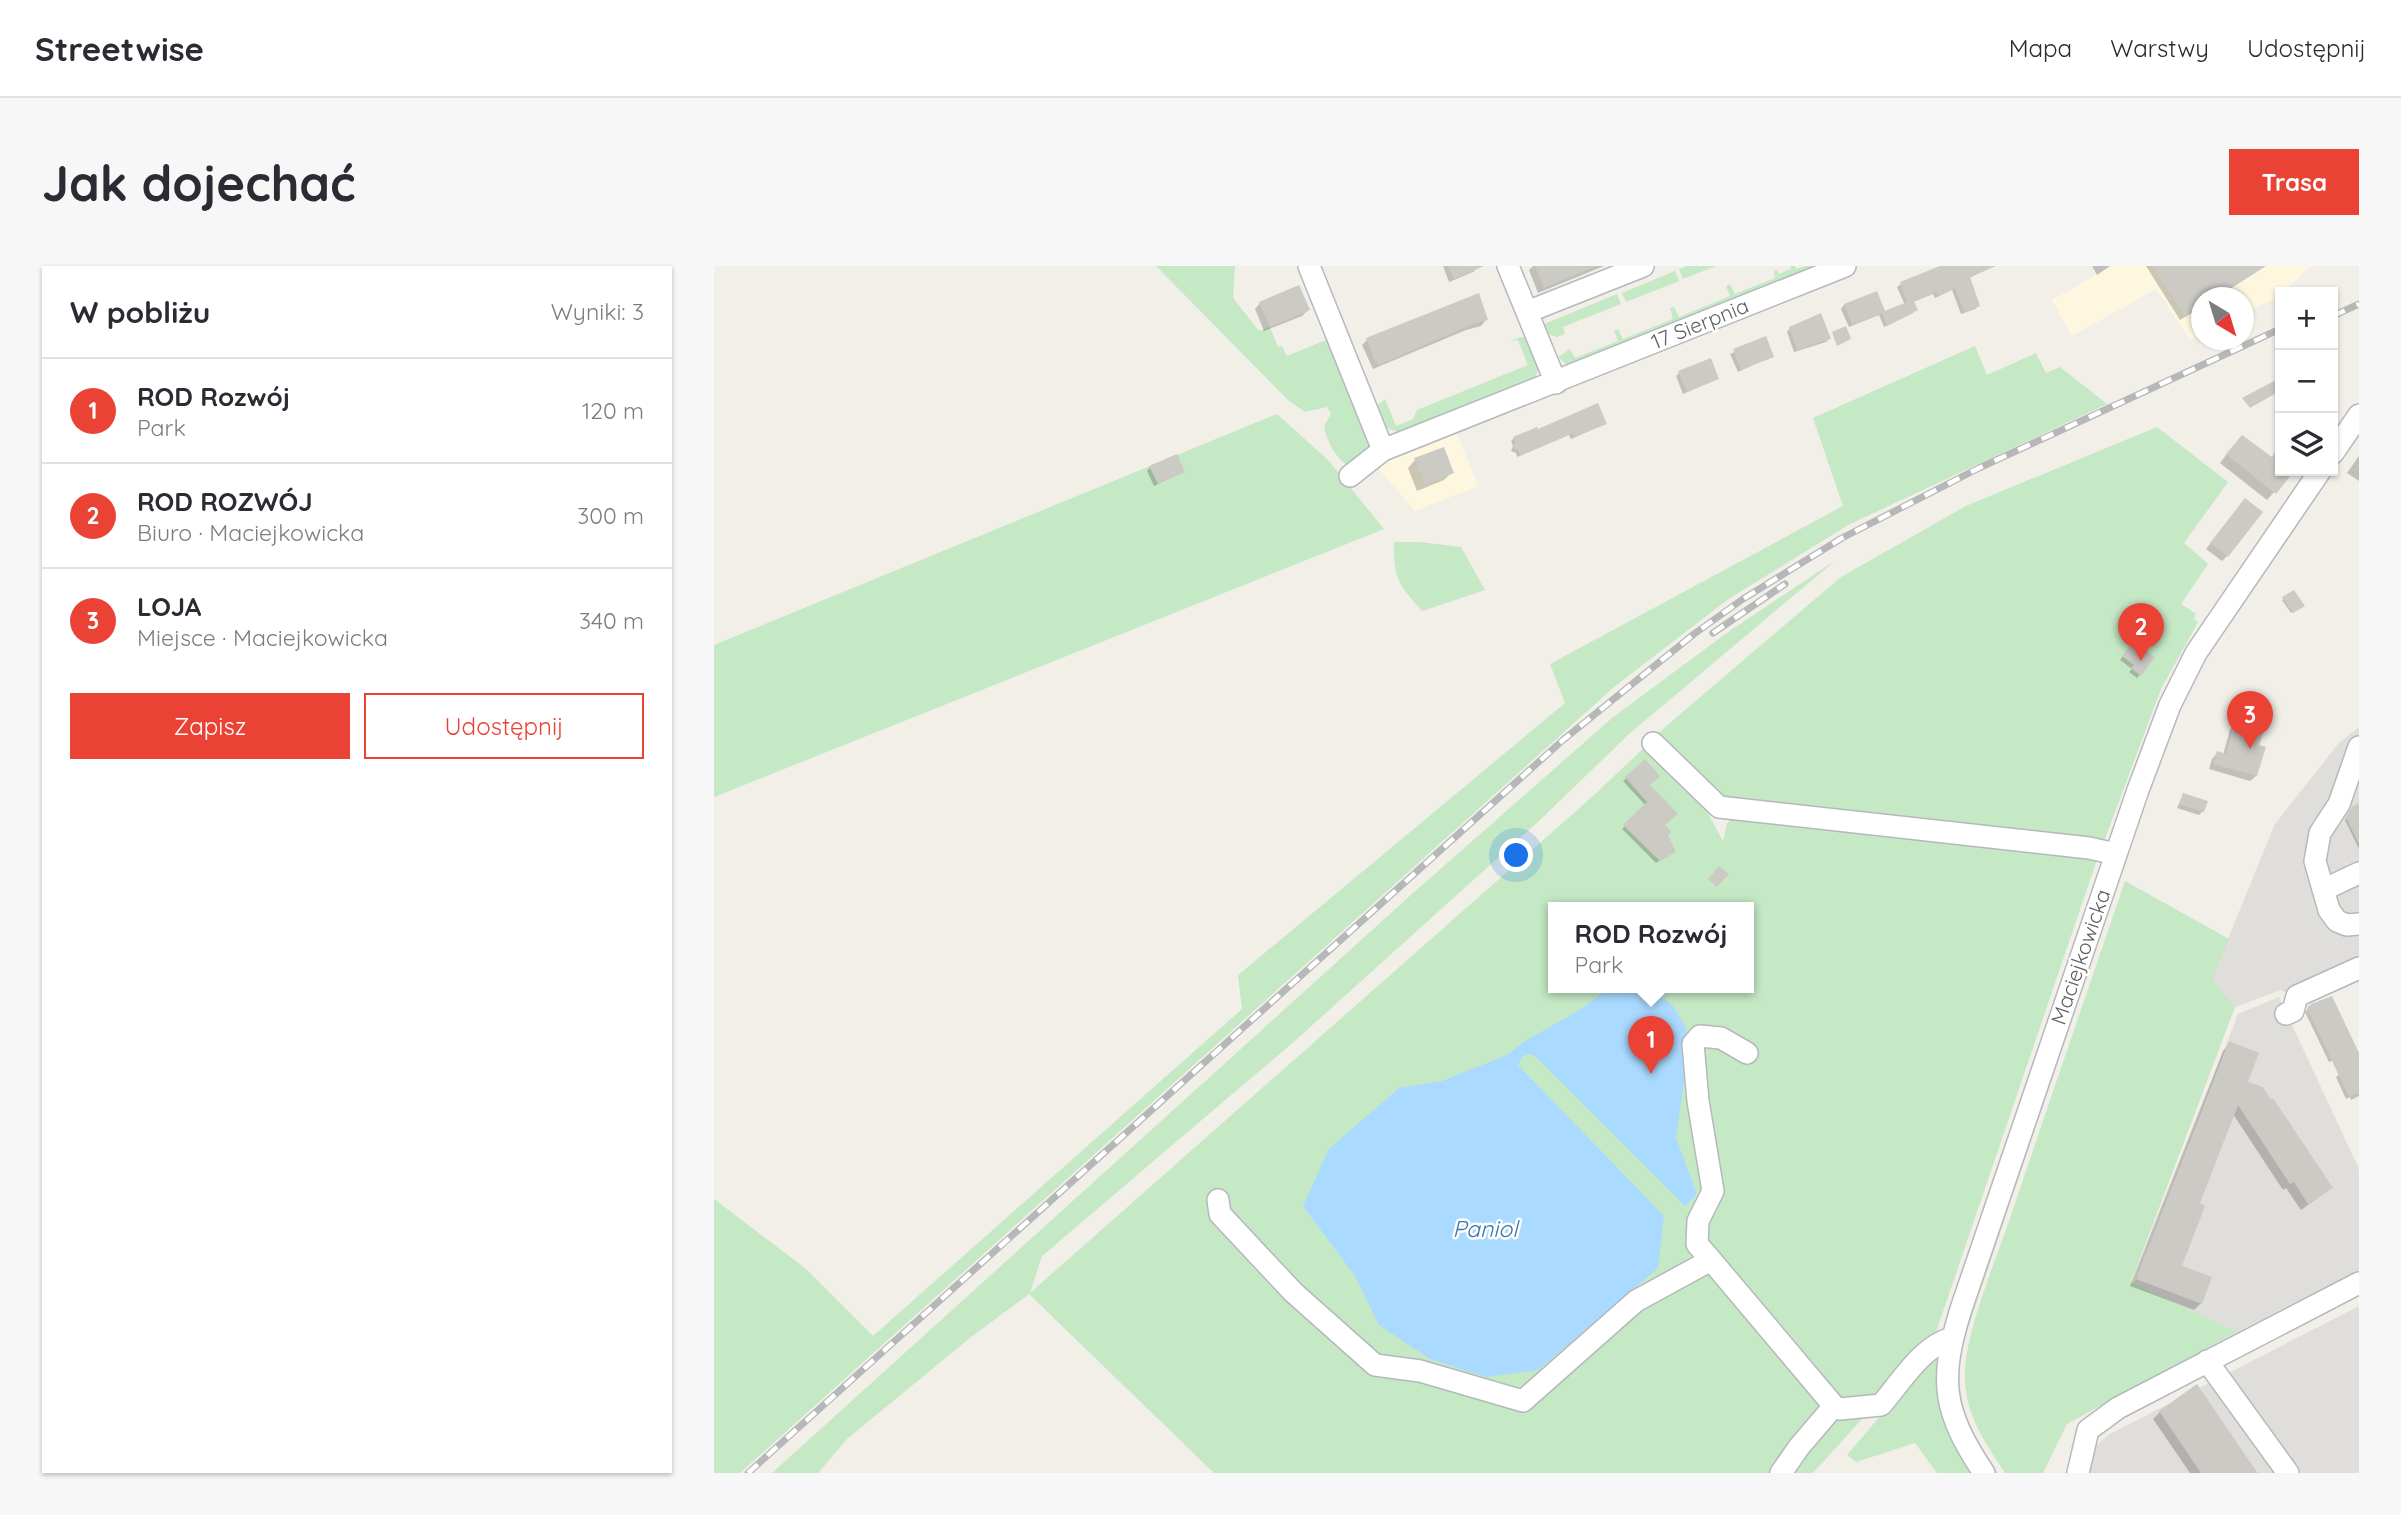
<!DOCTYPE html>
<html lang="pl">
<head>
<meta charset="utf-8">
<style>
  :root { --surface:#fff; --page:#f7f7f7; --text:#2b2b33; --muted:#7c7c81; --line:#e1e1e2; --accent:#ea4335 }
  body { margin:0; font-family:Quicksand,sans-serif; background:var(--page); color:var(--text) }
  .controls { position:absolute; right:21px; top:21px; display:grid; overflow:hidden; border-radius:0px; box-shadow:0 2px 5px #0004 }
  .controls button { width:63px; height:63px; display:grid; place-items:center; padding:0; border:0; border-bottom:2px solid var(--line); background:var(--surface); color:var(--text); font:35px sans-serif }
  .compass { position:absolute; left:1477px; top:21px; width:63px; height:63px; border-radius:50%; background:var(--surface); box-shadow:0 2px 5px #0004; rotate:142deg }
  .you { position:absolute; left:803px; top:590px; width:24px; height:24px; margin:-18px; border:5px solid #fff; border-radius:50%; background:#1a73e8; box-shadow:0 0 0 10px #1a73e833 }
  .badge { display:grid; place-items:center; width:46px; height:46px; border-radius:50%; background:var(--accent); color:#fff; font-size:23px; font-weight:700 }
  .pin { position:absolute; translate:-50% -58px; filter:drop-shadow(0 2px 4px #0008) }
  .pin::after { content:''; position:absolute; top:37px; width:24px; height:21px; background:inherit; clip-path:polygon(0 0,100% 0,50% 100%) }
  .popup { position:absolute; left:834px; top:636px; width:206px; height:91px; box-sizing:border-box; display:grid; place-content:center; border-radius:0px; background:var(--surface); filter:drop-shadow(0 2px 5px #0005); font-size:23px; white-space:nowrap; color:var(--muted) }
  .popup b { font-size:26px; color:var(--text) }
  .popup::after { content:''; position:absolute; left:50%; top:100%; margin-left:-14px; border:14px solid transparent; border-top-color:var(--surface) }
  .list { margin:0; padding:0; list-style:none }
  h2 { display:flex; justify-content:space-between; align-items:center; height:91px; margin:0; padding:0 28px; font-size:30px }
  h2 small { font-size:23px; font-weight:400; color:var(--muted) }
  .list li { display:grid; grid-template-columns:46px 1fr auto; gap:21px; align-items:center; box-sizing:border-box; height:105px; padding:0 28px; border-top:2px solid var(--line) }
  .list b { display:block; font-size:26px; white-space:nowrap }
  .list p { margin:0; font-size:23px; white-space:nowrap; color:var(--muted) }
  .list em { font-size:23px; font-style:normal; color:var(--muted) }
  .actions { display:flex; gap:14px; padding:21px 28px }
  .actions a { flex:1; padding:16px 0; border:2px solid var(--accent); border-radius:0px; text-align:center; font-size:24px; color:var(--accent) }
  .actions .main { background:var(--accent); color:#fff }
  .icon { flex:none; width:38px; height:38px; fill:none; stroke:currentColor; stroke-width:2; stroke-linecap:round; stroke-linejoin:round }
  .map { position:relative; flex:none; width:1645px; height:1207px; overflow:hidden; border-radius:0px }
  header { display:flex; align-items:center; gap:42px; box-sizing:border-box; height:98px; padding:0 35px; background:var(--surface); border-bottom:2px solid var(--line) }
  header strong { font-size:33px }
  nav { display:flex; gap:38px; margin-inline-start:auto; font-size:24px }
  .intro { display:flex; align-items:center; justify-content:space-between; box-sizing:border-box; height:168px; padding:0 42px }
  h1 { margin:0; font-size:49px }
  .button { padding:18px 32px; border-radius:0px; background:var(--accent); color:#fff; font-size:24px; font-weight:700 }
  main { display:flex; gap:42px; padding:0 42px }
  aside { flex:1; background:var(--surface); border-radius:0px; box-shadow:0 2px 5px #0004 }
  .map>svg:first-child { display:block }
  .commercial { fill:#fef7e0 }
  .industrial { fill:#e0deda }
  .green { fill:#c5e8c5; fill-rule:evenodd }
  .water { fill:#aadaff }
  .shadow { fill:#0003 }
  .building { fill:#cccac5 }
  .lines { fill:none; stroke-linecap:round; stroke-linejoin:round }
  .minor-casing { stroke:#b5b8bc; stroke-width:24 }
  .minor { stroke:#fff; stroke-width:21 }
  .rail-casing { stroke:#b6b7b8; stroke-width:7 }
  .rail { stroke:#fff; stroke-width:4.5; stroke-dasharray:13; stroke-linecap:butt }
  .labels { text-anchor:middle; stroke-width:5; stroke-linejoin:round; paint-order:stroke }
  .street-label { font-size:21px; fill:#5f6368; stroke:#fff }
  .water-label { font-size:23px; font-style:italic; fill:#4174aa; stroke:#fff }
</style>
</head>
<body>
<header>
<strong>Streetwise</strong>
<nav><a>Mapa</a><a>Warstwy</a><a>Udostępnij</a></nav>
</header>
<div class="intro"><h1>Jak dojechać</h1><a class="button">Trasa</a></div>
<main>
<aside>
<h2>W pobliżu<small>Wyniki: 3</small></h2>
<ul class="list">
<li><span class="badge">1</span><div><b>ROD Rozwój</b><p>Park</p></div><em>120 m</em></li>
<li><span class="badge">2</span><div><b>ROD ROZWÓJ</b><p>Biuro · Maciejkowicka</p></div><em>300 m</em></li>
<li><span class="badge">3</span><div><b>LOJA</b><p>Miejsce · Maciejkowicka</p></div><em>340 m</em></li>
</ul>
<div class="actions"><a class="main">Zapisz</a><a>Udostępnij</a></div>
</aside>
<div class="map">
<svg width="1645" height="1207" viewBox="0 0 1645 1207">
  <rect width="100%" height="100%" fill="#f1efe8"/>
  <path class="commercial" d="M1398 0H1597L1570 26H1566V30L1530 47V32H1488L1487 68 1476 73 1442 23 1358 70 1338 34Z
    M743 168 764 220 701 245 662 200Z"/>
  <path class="industrial" d="M1645 461V693L1572 727 1567 724 1521 741 1497 714 1561 558 1624 478Z
    M1565 731 1645 903V1004L1523 1066 1420 1018 1524 748Z
    M1645 1040V1207H1350L1394 1169Z"/>
  <path class="green" d="M442 0H521L519 32 545 65 556 61 564 81 568 80 573 90 617 72 656 174V182L634 200C621 191 613 176 610 160L617 148 613 141 591 146 574 134Z
    M974 0H1002L969 13 965 3Z
    M1076 0H1081L1082 3 1091 0H1113L856 99H853L844 91 856 83 861 92 904 75 900 65 904 63 909 73 959 53 956 42 960 41 965 51 1016 30 1012 20 1016 18 1021 28 1061 12 1060 5 1063 4 1065 8 1077 3Z
    M961 5 965 15 912 36 908 27Z
    M903 28 907 38 849 61 851 68 843 71 834 68 830 58Z
    M807 71H812L824 103 821 113 684 166 673 162 664 139 671 133 682 160 699 153 703 144 814 99 804 74 794 76Z
    M1261 80 1273 109 1322 87 1332 107 1346 101 1393 138 1136 258 1013 334 900 421 26 1207H0V933L91 1002 159 1070 528 743 524 709 851 437 836 398 1129 240 1099 152Z
    M563 148 614 194 670 263 0 531V379Z
    M1443 161 1514 216 1470 277 1494 298 1467 338 1482 348 1480 353 1484 356 1447 423 1389 578 1015 534 942 469 1127 311 1252 240Z
    M680 276H705L747 281 771 324 708 345C685 319 679 312 680 276Z
    M1122 294 915 468 826 554 583 773 328 990 316 1027 879 530 932 480 989 538 1009 575 1013 557 1026 548 1385 588 1219 1075 1099 1207H500L315 1028 257 1071 133 1173 104 1207H58L698 628 898 452 1014 366ZM839 642H1035V722H839Z
    M1411 615 1515 673 1498 714 1521 741 1417 1016 1523 1066 1353 1158 1329 1207H1291C1272 1178 1253 1151 1251 1116 1248 1074 1280 999 1294 958 1333 843 1372 729 1411 615Z
    M1393 649 1249 1077C1238 1134 1254 1160 1284 1207H1280L1256 1168 1242 1123 1246 1076 1390 651Z
    M1216 1092 1222 1093 1232 1156 1260 1207H1223L1201 1177 1142 1196 1133 1189Z"/>
  <path class="water" d="M896 722H936L959 740 972 762 974 786 962 872 983 928 971 940 821 790 815 788 809 790 804 799 950 950 944 1002 824 1104 772 1111 716 1093 665 1059 641 1010 589 940 615 883 685 822 728 815 793 789 811 775 862 746Z"/>
  <path class="shadow" d="M729 0H763V2L759 6 735 16Z
    M819 0H890L824 27 815 4Z
    M1229 0H1280L1255 12 1264 40 1261 43 1247 48 1238 24 1221 32 1219 28 1199 36 1202 44 1199 47 1170 61 1165 49 1135 61 1127 43 1130 39 1162 27 1170 47 1191 39 1183 21 1187 18Z
    M1378 0H1396L1383 9Z
    M1432 0H1549L1502 32H1488V41L1466 54Z
    M546 37 594 44 588 50 550 65 541 43Z
    M772 54 767 60 752 64 659 103 648 79 653 74Z
    M1076 62 1115 73 1112 76 1080 86 1073 66Z
    M1051 73 1058 90 1024 106 1016 88Z
    M965 107 1003 113 969 128 962 110Z
    M891 158 857 173 855 169 803 191 802 187 797 185 799 180 797 175 800 172 823 165Z
    M1520 179 1557 193 1566 180V205H1578L1553 234 1506 197Z
    M1645 190V215L1633 207Z
    M701 194 738 206 730 214 703 225 694 202Z
    M436 201 469 206 440 220 433 205Z
    M1526 240 1513 290 1508 295 1492 283Z
    M1579 326 1588 340 1577 347 1568 334Z
    M1416 380 1426 409 1423 412 1415 406 1418 403 1406 394Z
    M1522 458 1543 480 1542 510 1536 515 1495 503 1498 493 1503 487 1509 489 1516 464Z
    M931 496 934 519 957 588 942 597 908 563 932 540 909 515Z
    M1469 529 1489 545 1485 549 1463 542Z
    M1645 539V583L1631 554 1637 544Z
    M1594 743 1637 785 1615 796 1591 746Z
    M1516 777 1531 817 1617 922 1587 944 1572 922 1569 924 1519 848 1484 938 1466 1001 1487 1037 1480 1044 1416 1020 1509 785Z
    M1645 803V830L1637 834 1636 831 1632 833 1622 811 1626 808Z
    M1446 1146 1541 1207H1476L1439 1153Z"/>
  <path class="building" d="M734 0H770L740 13Z
    M821 0H882L830 22Z
    M1226 0H1282L1256 11 1266 40 1250 46 1241 22 1224 30 1222 26 1200 35 1204 44 1173 60 1168 47 1138 59 1130 38 1163 25 1171 45 1193 36 1186 16Z
    M1439 0H1552L1502 32H1488V40L1471 51Z
    M585 19 596 44 556 61 545 36Z
    M765 27 774 54 759 58 665 99 661 95 652 72Z
    M1107 47 1117 73 1083 84 1075 61Z
    M1132 60 1137 73 1123 80 1118 66Z
    M1052 70 1060 91 1027 104 1019 83Z
    M997 92 1005 113 973 126 964 105Z
    M1560 115 1566 125 1536 142 1528 132Z
    M884 137 893 158 860 171 859 167 806 190 804 184 799 182 801 176 799 171 823 161 824 163Z
    M1528 169 1558 191 1566 180V205H1580L1562 228 1512 188Z
    M730 181 740 207 711 219 700 192Z
    M463 188 471 206 444 218 435 200Z
    M1531 232 1549 246 1514 291 1496 277Z
    M1580 324 1591 340 1579 347 1568 331Z
    M1420 375 1441 391 1427 410 1417 402 1420 399 1408 390Z
    M1521 456 1550 464 1545 479 1552 481 1543 510 1499 498 1503 485 1512 488Z
    M931 493 946 510 936 519 964 548 951 559 957 566 954 569 962 586 946 595 909 559 933 536 911 511Z
    M1469 527 1494 535 1490 546 1465 538Z
    M1645 537V578L1632 552 1638 541Z
    M1005 600 1015 608 1003 621 994 613Z
    M1618 730 1645 787V827L1635 831 1593 742 1597 738Z
    M1515 775 1545 787 1534 816 1549 821 1557 834 1559 832 1619 922 1594 938 1580 916 1576 918 1524 839 1486 937 1491 940 1468 1000 1498 1011 1488 1038 1422 1013Z
    M1483 1118 1536 1196 1544 1207H1487L1445 1145Z"/>
  <g class="lines">
    <g class="minor-casing">
      <path id="minor" d="M595 0 669 184
        M794 0 842 117
        M813 46 929 0
        M1619 187 1645 149
        M636 210 669 184 1131 0
        M939 477 1005 541 1375 582 1402 588
        M1645 481 1625 538 1606 567 1601 595 1615 644 1623 655 1633 659 1645 658
        M1609 624 1645 607
        M1572 748 1579 745 1583 730 1645 702
        M504 934 506 948 579 1026 661 1099 706 1105 809 1135 922 1035 997 994 1120 1140 1126 1143 1167 1139C1187 1116 1208 1080 1238 1072
        M997 994 983 978 984 955 999 925 984 835 979 778 986 770 1007 772 1033 787
        M1493 1095 1574 1207
        M1067 1207 1085 1181 1120 1140
        M1270 1207C1228 1144 1225 1114 1247 1043L1424 524 1456 439 1482 387 1606 205
        M1364 1207 1374 1164 1404 1142 1645 1017"/>
    </g>
    <use href="#minor" class="minor"/>
    <g class="rail-casing">
      <path id="rail" d="M1619 50 1645 38
        M999 367 1071 318
        M34 1207 849 474 980 368 1029 333 1128 272 1265 202 1566 63"/>
    </g>
    <use href="#rail" class="rail"/>
  </g>
  <g class="labels">
    <g class="street-label">
      <text transform="translate(986 58) rotate(-22)" y="7">17 Sierpnia</text>
      <text transform="translate(1367 691) rotate(-71)" y="7">Maciejkowicka</text>
    </g>
    <g class="water-label">
      <text x="771" y="971">Paniol</text>
    </g>
  </g>
</svg>
<div class="controls">
<button>+</button>
<button>−</button>
<button><svg class="icon" aria-label="layers" viewBox="0 0 24 24"><path d="M12 4l9 5-9 5-9-5zM3 14l9 5 9-5"/></svg></button>
</div>
<svg class="compass" viewBox="-18 -18 36 36"><path d="M0-13l5 13h-10z" fill="#e53935"/><path d="M0 13l5-13h-10z" fill="#7c7c81"/></svg>
<div class="you"></div>
<div class="pin badge" style="left:937px;top:808px">1</div>
<div class="popup"><b>ROD Rozwój</b>Park</div>
<div class="pin badge" style="left:1427px;top:395px">2</div>
<div class="pin badge" style="left:1536px;top:483px">3</div>
</div>
</main>
</body>
</html>
